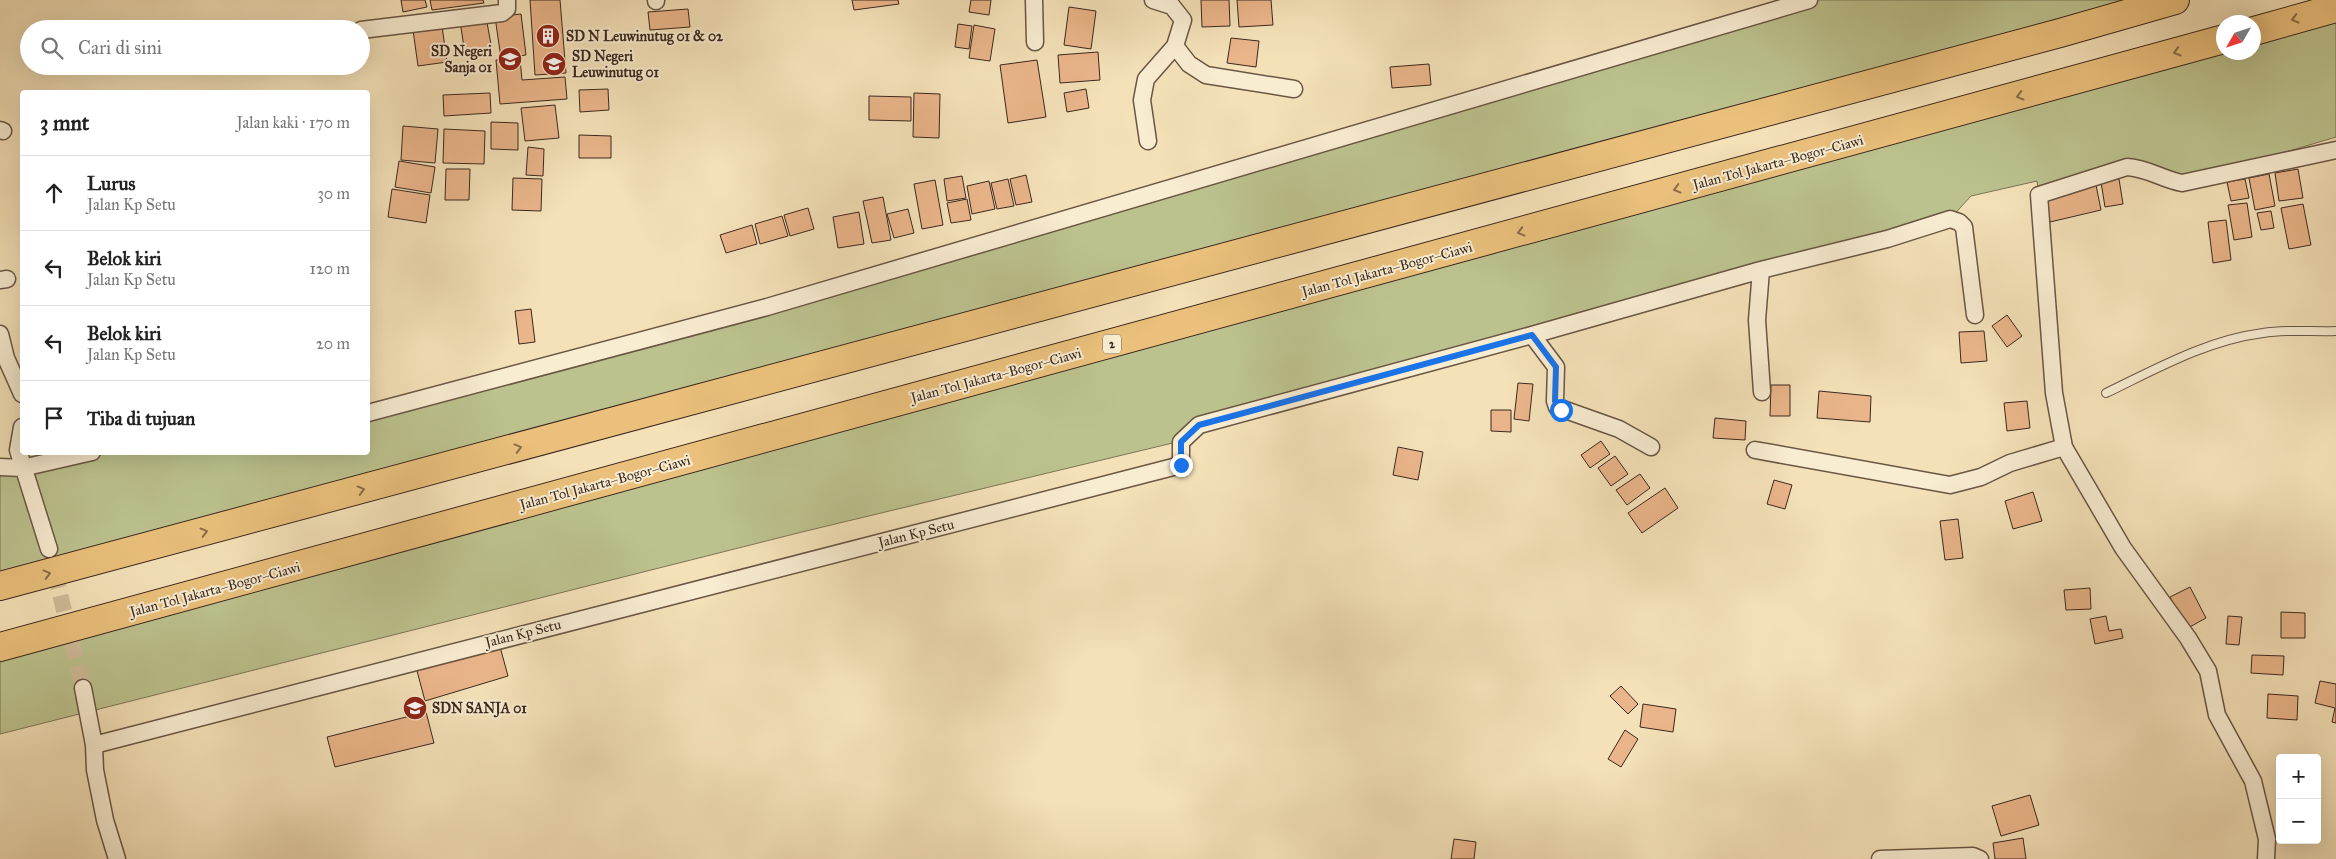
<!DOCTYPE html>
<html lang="id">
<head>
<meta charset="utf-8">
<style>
  :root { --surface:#fff; --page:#f6f6f6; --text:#222; --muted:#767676; --line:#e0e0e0 }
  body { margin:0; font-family:"IM FELL Great Primer",serif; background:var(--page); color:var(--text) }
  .controls { position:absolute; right:15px; bottom:15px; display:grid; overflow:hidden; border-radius:5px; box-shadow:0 5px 20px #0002 }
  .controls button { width:45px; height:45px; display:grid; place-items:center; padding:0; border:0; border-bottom:1px solid var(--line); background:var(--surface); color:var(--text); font:25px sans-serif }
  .compass { position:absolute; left:2216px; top:15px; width:45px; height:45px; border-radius:50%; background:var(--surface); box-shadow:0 5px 20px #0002; rotate:231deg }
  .stop { position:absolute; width:15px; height:15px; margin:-11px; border:4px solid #1a73e8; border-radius:50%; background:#fff }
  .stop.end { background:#1a73e8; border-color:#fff; box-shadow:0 1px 5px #0008 }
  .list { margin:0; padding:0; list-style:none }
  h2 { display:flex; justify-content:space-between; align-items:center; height:65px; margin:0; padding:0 20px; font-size:21px }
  h2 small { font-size:16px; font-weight:400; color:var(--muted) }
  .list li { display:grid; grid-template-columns:32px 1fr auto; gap:15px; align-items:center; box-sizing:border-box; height:75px; padding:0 20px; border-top:1px solid var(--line) }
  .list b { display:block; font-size:19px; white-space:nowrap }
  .list p { margin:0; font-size:16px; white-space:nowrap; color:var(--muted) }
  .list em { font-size:16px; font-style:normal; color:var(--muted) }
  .icon { flex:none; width:28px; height:28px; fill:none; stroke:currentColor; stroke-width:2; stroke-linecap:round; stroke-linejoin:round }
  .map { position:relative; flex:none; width:2336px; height:859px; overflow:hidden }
  .search { position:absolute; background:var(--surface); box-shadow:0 5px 20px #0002; left:20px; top:20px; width:350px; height:55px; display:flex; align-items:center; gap:12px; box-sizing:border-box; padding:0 18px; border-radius:28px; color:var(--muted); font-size:19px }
  .panel { position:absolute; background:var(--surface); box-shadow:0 5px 20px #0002; left:20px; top:90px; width:350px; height:365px; border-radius:5px }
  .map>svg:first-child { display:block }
  .green { fill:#bcc28e; stroke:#7c7556 }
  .building { fill:#eab58a; stroke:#3b281d }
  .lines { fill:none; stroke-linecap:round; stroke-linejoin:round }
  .minor-tunnel { stroke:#cfbc99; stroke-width:16; stroke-dasharray:16 8; stroke-linecap:butt }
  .service-casing { stroke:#695644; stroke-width:10 }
  .minor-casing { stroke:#695644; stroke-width:19 }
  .motorway-casing { stroke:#3b281d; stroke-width:30 }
  .service { stroke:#f8ecd1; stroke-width:8 }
  .minor { stroke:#f8ecd1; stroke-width:16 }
  .motorway { stroke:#eac07c; stroke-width:28 }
  .oneway { stroke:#8a6c48 }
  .route { stroke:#1a73e8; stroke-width:6 }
  .labels { text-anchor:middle; stroke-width:4; stroke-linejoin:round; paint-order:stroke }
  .shield { fill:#f8ecd1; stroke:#746353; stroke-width:1 }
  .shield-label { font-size:12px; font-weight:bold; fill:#3b281d }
  .poi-label { font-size:14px; font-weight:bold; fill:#3b281d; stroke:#f8ecd1; text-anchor:start }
  .street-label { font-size:14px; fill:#3b281d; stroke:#f8ecd1 }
</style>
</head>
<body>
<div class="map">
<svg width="2336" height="859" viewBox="0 0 2336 859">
  <rect width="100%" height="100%" fill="#f4e1b8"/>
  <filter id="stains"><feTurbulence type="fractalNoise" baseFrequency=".004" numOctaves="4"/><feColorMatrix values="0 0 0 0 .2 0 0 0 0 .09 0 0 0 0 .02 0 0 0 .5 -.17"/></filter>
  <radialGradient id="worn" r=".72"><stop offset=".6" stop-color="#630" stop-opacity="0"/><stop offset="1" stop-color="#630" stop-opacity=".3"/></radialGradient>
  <path class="green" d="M1809 0H2170L0 586V467L82 452H368V413Z
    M2336 8V137L2182 183 2142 168 2039 195 2037 181 1971 196 1950 219 1199 425 1181 441 802 532 0 734V647L2224 52H2254V31Z"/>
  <path class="building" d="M401 0H425L427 7 403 12Z
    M430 0H483L484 3 432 10Z
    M530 0H560L566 73 535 75Z
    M852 0H898L899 4 854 10Z
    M971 0H991L989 15 969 12Z
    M1201 0H1229L1230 26 1202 27Z
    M1237 0H1271L1273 25 1239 27Z
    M1069 7 1096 11 1091 49 1064 45Z
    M688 9 690 27 650 30 648 12Z
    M521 14 526 55 501 58 495 17Z
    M486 17 492 50 465 54 460 21Z
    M958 24 972 26 969 49 955 47Z
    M974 25 995 29 990 61 969 58Z
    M442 26 447 62 418 66 413 30Z
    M1231 38 1259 41 1256 67 1227 63Z
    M1098 52 1100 80 1060 83 1058 55Z
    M520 59 522 80 565 77 567 99 500 104 496 60Z
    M1037 60 1046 117 1008 123 1000 65Z
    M1429 64 1431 85 1392 88 1390 67Z
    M608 89 609 110 580 112 579 90Z
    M1086 89 1089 108 1067 112 1064 93Z
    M490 93 491 113 444 116 443 95Z
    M914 93 940 94 939 138 913 137Z
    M869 96 911 97V121L869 120Z
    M555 105 559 138 525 141 521 108Z
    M491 122 518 123V150L491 149Z
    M403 126 438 129 435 163 401 160Z
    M444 129 485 131 484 164 443 163Z
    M579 135 611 136V158H579Z
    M528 147 544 149 543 176 526 175Z
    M399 161 435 167 431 193 395 187Z
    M446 169H470L469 200H445Z
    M2298 169 2303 198 2279 201 2275 173Z
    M2269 174 2275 206 2255 210 2249 178Z
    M1026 175 1032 202 1016 205 1010 179Z
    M962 176 966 198 947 201 944 179Z
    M513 178 542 179 541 211 512 210Z
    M1008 179 1014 206 997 209 991 183Z
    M2119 179 2123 204 2105 207 2101 182Z
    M2245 179 2249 198 2231 201 2227 182Z
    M935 180 943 225 922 229 914 184Z
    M989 181 995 209 972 214 967 186Z
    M2096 185 2101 210 2050 222 2045 197Z
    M392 189 430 195 426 223 388 217Z
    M883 197 891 240 872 243 863 201Z
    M967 199 971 220 951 223 947 203Z
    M2247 203 2252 237 2234 240 2228 205Z
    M2303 204 2311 245 2289 249 2281 208Z
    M808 208 814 229 790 236 784 215Z
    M908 209 914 233 894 238 887 214Z
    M2271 211 2274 228 2261 230 2257 213Z
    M859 212 864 244 838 248 833 217Z
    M782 216 788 236 760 244 755 224Z
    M2226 220 2231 260 2213 263 2208 222Z
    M752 225 757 244 726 253 720 235Z
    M531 309 535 342 519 344 515 311Z
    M2007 315 2022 336 2007 347 1992 326Z
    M1984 331 1987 361 1961 363 1959 332Z
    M1518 383 1533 384 1529 421 1514 419Z
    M1771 385H1790V416H1770Z
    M1819 391 1871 396 1870 422 1817 418Z
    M2027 401 2030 428 2007 431 2004 403Z
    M1491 410H1511V432L1491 431Z
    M1715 418 1746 421 1745 440 1713 438Z
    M1601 441 1610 454 1590 468 1581 455Z
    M1398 447 1423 452 1418 480 1393 475Z
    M1615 456 1628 474 1611 486 1598 468Z
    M1640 474 1650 488 1627 505 1616 490Z
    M1774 480 1792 485 1785 509 1767 504Z
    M1665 488 1678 508 1642 533 1628 513Z
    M2033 492 2042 521 2013 529 2005 501Z
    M1958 519 1963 558 1945 560 1940 521Z
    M2190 587 2206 618 2186 629 2170 597Z
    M2090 588 2091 609 2066 610 2064 590Z
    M2281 612 2305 613V638H2281Z
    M2106 616 2109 631 2121 629 2123 638 2095 644 2090 619Z
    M2228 616 2242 617 2239 645 2226 644Z
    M499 643 508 676 425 701 416 667Z
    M2252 655 2284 656 2283 675 2251 673Z
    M2320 681 2336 684V723L2332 722 2335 708 2315 703Z
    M1621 686 1638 704 1628 714 1610 696Z
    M2268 694 2298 696 2297 720 2267 718Z
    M1643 704 1676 709 1673 732 1640 727Z
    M426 712 434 743 335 767 327 737Z
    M1625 730 1638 739 1621 767 1608 759Z
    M2030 795 2039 825 2001 836 1992 806Z
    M2023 838 2026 859H1995L1993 843Z
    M1454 839 1476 842 1474 859H1451Z"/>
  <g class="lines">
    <path class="minor-tunnel" d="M49 549 83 688"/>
    <g class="service-casing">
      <path id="service" d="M2106 393C2156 369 2207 340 2263 333 2287 329 2312 332 2336 331"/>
    </g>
    <g class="minor-casing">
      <path id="minor" d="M656 0V1
        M1034 0 1035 42
        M361 30 502 13 507 9V0
        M1175 46 1189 64 1206 75 1294 89
        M0 130 3 131
        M1148 141 1142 100 1146 79 1175 46 1183 20 1172 6 1153 0
        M0 280 7 279
        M0 334 6 358 22 394
        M1532 335 1761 270
        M1762 392 1757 320 1761 270 1887 239 1950 219 1959 222 1964 227 1975 315
        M368 413 767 307 1809 0
        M22 427 18 450 49 549
        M1755 450 1950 485 1981 477 2010 463 2064 447
        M0 467 22 468 92 452
        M83 688 94 745 95 770 105 820 117 859
        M94 745 1181 465V442L1199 425 1532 335 1556 367 1555 401 1557 407 1619 429 1651 447
        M1880 859 1973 856 1980 859
        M2266 859 2267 839 2253 781 2217 715 2208 671 2188 638 2123 548 2064 447 2054 393 2039 195 2127 167C2147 168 2162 179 2182 183L2336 150"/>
    </g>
    <g class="motorway-casing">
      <path id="motorway" d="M2254 31 2336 8
        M0 586 2060 33 2175 0
        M0 647 2224 39"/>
    </g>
    <use href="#service" class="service"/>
    <use href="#minor" class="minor"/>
    <use href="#motorway" class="motorway"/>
  </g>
  <defs><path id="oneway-chevron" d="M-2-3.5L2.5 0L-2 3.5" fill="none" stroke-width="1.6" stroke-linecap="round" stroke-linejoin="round" transform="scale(1.25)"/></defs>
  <g class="oneway">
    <use href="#oneway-chevron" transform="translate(2295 19) rotate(164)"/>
    <use href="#oneway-chevron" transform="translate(2177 52) rotate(164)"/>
    <use href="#oneway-chevron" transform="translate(2020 96) rotate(165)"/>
    <use href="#oneway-chevron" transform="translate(1677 189) rotate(165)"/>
    <use href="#oneway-chevron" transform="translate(1521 232) rotate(165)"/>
    <use href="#oneway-chevron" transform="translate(518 448) rotate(-15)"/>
    <use href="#oneway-chevron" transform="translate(361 490) rotate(-15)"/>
    <use href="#oneway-chevron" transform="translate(204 532) rotate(-15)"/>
    <use href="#oneway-chevron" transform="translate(47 574) rotate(-15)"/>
  </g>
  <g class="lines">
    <path class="route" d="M1181 465V442L1199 425 1532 335 1556 367 1555 401 1561 410"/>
  </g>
  <defs>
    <g id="building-disc" transform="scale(1.25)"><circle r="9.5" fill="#8f2418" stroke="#f8ecd1"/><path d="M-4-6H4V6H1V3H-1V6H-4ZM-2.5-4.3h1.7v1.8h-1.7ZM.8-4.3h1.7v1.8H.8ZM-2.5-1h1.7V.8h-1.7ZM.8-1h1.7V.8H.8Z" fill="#fff"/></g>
    <g id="school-disc" transform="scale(1.25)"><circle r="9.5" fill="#8f2418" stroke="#f8ecd1"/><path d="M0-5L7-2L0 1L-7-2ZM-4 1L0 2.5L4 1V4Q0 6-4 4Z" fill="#fff"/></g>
  </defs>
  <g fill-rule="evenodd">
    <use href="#building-disc" x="548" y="36"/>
    <use href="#school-disc" x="510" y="59"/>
    <use href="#school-disc" x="554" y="64"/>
    <use href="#school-disc" x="415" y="708"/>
  </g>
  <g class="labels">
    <rect class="shield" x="1103" y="334.5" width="18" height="19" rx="4"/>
    <g class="shield-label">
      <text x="1112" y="348">2</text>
    </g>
    <g class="poi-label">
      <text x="566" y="41">SD N Leuwinutug 01 &amp; 02</text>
      <text x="492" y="56" text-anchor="end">SD Negeri<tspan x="492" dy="16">Sanja 01</tspan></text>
      <text x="572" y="61">SD Negeri<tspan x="572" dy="16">Leuwinutug 01</tspan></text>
      <text x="432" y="713">SDN SANJA 01</text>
    </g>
    <g class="street-label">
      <text transform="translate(1778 162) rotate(-15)" y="5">Jalan Tol Jakarta–Bogor–Ciawi</text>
      <text transform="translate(1387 269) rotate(-15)" y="5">Jalan Tol Jakarta–Bogor–Ciawi</text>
      <text transform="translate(996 375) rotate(-15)" y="5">Jalan Tol Jakarta–Bogor–Ciawi</text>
      <text transform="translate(605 482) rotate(-15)" y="5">Jalan Tol Jakarta–Bogor–Ciawi</text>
      <text transform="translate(916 533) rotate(-14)" y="5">Jalan Kp Setu</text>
      <text transform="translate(215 589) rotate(-15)" y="5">Jalan Tol Jakarta–Bogor–Ciawi</text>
      <text transform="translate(523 633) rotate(-14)" y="5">Jalan Kp Setu</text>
    </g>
  </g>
  <rect width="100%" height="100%" filter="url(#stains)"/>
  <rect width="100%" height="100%" fill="url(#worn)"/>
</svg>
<div class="controls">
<button>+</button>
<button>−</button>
</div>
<svg class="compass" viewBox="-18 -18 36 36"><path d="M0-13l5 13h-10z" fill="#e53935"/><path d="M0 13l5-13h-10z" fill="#767676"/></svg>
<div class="stop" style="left:1561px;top:410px"></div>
<div class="stop end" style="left:1181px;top:465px"></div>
<div class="search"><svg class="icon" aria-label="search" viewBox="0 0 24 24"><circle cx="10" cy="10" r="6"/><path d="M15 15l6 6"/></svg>Cari di sini</div>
<section class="panel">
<h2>3 mnt<small>Jalan kaki · 170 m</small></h2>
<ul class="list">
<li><svg class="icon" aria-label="ahead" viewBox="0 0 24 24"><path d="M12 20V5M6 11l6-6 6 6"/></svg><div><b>Lurus</b><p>Jalan Kp Setu</p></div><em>30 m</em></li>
<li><svg class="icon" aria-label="left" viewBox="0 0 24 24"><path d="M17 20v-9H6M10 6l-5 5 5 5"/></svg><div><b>Belok kiri</b><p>Jalan Kp Setu</p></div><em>120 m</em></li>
<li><svg class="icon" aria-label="left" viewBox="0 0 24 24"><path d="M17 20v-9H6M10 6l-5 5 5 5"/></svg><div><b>Belok kiri</b><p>Jalan Kp Setu</p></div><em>20 m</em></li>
<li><svg class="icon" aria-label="arrive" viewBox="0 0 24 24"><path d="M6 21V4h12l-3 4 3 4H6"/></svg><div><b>Tiba di tujuan</b></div></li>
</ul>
</section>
</div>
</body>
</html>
